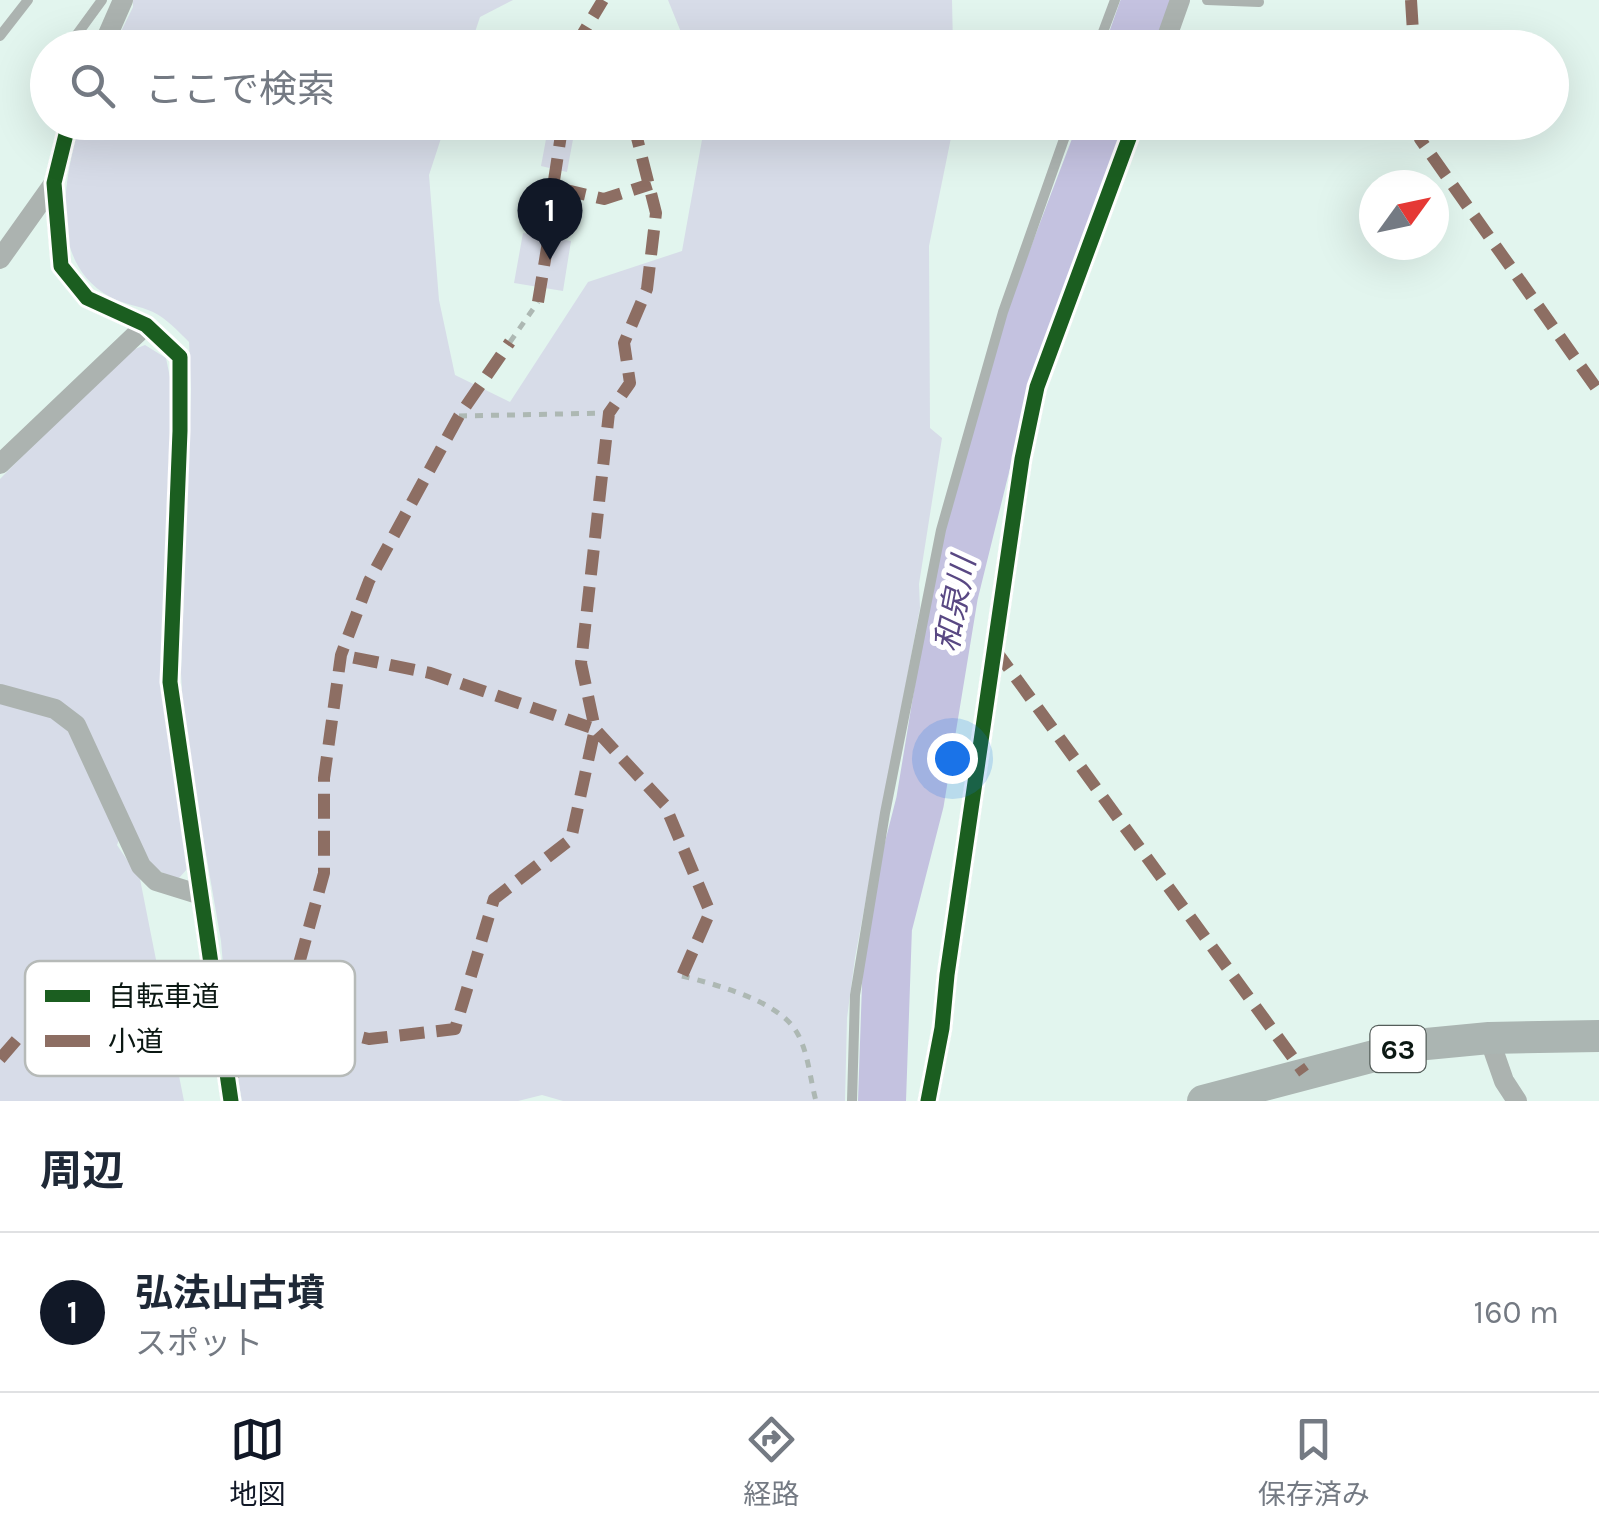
<!DOCTYPE html>
<html lang="ja">
<head>
<meta charset="utf-8">
<style>
  :root { --surface:#fff; --page:#f2f2f3; --text:#1f2937; --muted:#747a83; --line:#e0e1e3; --accent:#111827 }
  body { margin:0; font-family:Karla,"Noto Sans JP",sans-serif; background:var(--page); color:var(--text) }
  .compass { position:absolute; left:1359px; top:170px; width:90px; height:90px; border-radius:50%; background:var(--surface); box-shadow:0 10px 40px #0002; rotate:57deg }
  .you { position:absolute; left:952px; top:758px; width:35px; height:35px; margin:-25px; border:8px solid #fff; border-radius:50%; background:#1a73e8; box-shadow:0 0 0 15px #1a73e833 }
  .badge { display:grid; place-items:center; width:65px; height:65px; border-radius:50%; background:var(--accent); color:#fff; font-size:32px; font-weight:700 }
  .pin { position:absolute; translate:-50% -82px; filter:drop-shadow(0 2px 5px #0008) }
  .pin::after { content:''; position:absolute; top:52px; width:35px; height:30px; background:inherit; clip-path:polygon(0 0,100% 0,50% 100%) }
  .list { margin:0; padding:0; list-style:none }
  h2 { display:flex; justify-content:space-between; align-items:center; height:130px; margin:0; padding:0 40px; font-size:42px }
  h2 small { font-size:32px; font-weight:400; color:var(--muted) }
  .list li { display:grid; grid-template-columns:65px 1fr auto; gap:30px; align-items:center; box-sizing:border-box; height:160px; padding:0 40px; border-top:2px solid var(--line) }
  .list b { display:block; font-size:38px; white-space:nowrap }
  .list p { margin:0; font-size:32px; white-space:nowrap; color:var(--muted) }
  .list em { font-size:32px; font-style:normal; color:var(--muted) }
  .icon { flex:none; width:55px; height:55px; fill:none; stroke:currentColor; stroke-width:2; stroke-linecap:round; stroke-linejoin:round }
  .map { position:relative; flex:none; width:1599px; height:1101px; overflow:hidden }
  .search { position:absolute; background:var(--surface); box-shadow:0 10px 40px #0002; left:30px; right:30px; top:30px; height:110px; display:flex; align-items:center; gap:25px; box-sizing:border-box; padding:0 35px; border-radius:55px; color:var(--muted); font-size:38px }
  .sheet { height:290px; background:var(--surface) }
  nav { display:flex; justify-content:space-around; align-items:center; box-sizing:border-box; height:140px; border-top:2px solid var(--line); background:var(--surface); font-size:28px; color:var(--muted) }
  nav a { display:grid; justify-items:center; gap:5px }
  nav .on { color:var(--accent) }
  .map>svg:first-child { display:block }
  .green { fill:#d7dce8 }
  .lines { fill:none; stroke-linecap:round; stroke-linejoin:round }
  .river { stroke:#c4c2e0; stroke-width:48 }
  .path { stroke:#adb8b3; stroke-width:5; stroke-dasharray:8 8; stroke-linecap:butt }
  .service { stroke:#acb3b0; stroke-width:10 }
  .minor { stroke:#acb3b0; stroke-width:20 }
  .primary { stroke:#abb5b2; stroke-width:32 }
  .quiet { stroke:#8d6e63; stroke-width:12; stroke-dasharray:25 12; stroke-linecap:butt }
  .cycleway-casing { stroke:#fff; stroke-width:21 }
  .cycleway { stroke:#1b5e20; stroke-width:15 }
  .labels { text-anchor:middle; stroke-width:10; stroke-linejoin:round; paint-order:stroke }
  .shield { fill:#fff; stroke:#545d5a; stroke-width:2.5 }
  .shield-label { font-size:28px; font-weight:bold; fill:#0b1813 }
  .water-label { font-size:32px; font-style:italic; fill:#594883; stroke:#fff }
  .key { fill:#fff; stroke:#b6bab8; stroke-width:2.5 }
  .key-label { font-size:28px; fill:#0b1813 }
</style>
</head>
<body>
<div class="map">
<svg width="1599" height="1101" viewBox="0 0 1599 1101">
  <rect width="100%" height="100%" fill="#e2f5ee"/>
  <path class="green" d="M133 0H513L480 17 470 47 113 48 133 7Z
    M668 0H952L953 47H687Z
    M80 123H446L429 175 439 300 455 375 510 402 588 282 682 251 705 123H954L929 246 930 428 942 438 919 584 920 608 855 958 847 1018 845 1101H563L542 1095 518 1101H242L228 1024 221 941 184 726 181 673 191 389 189 342C178 331 167 319 153 312 140 306 123 304 110 297 47 262 64 180 80 123Z
    M549 123H576L567 172 541 166Z
    M523 233 571 241 563 291 514 283Z
    M145 345 166 358 174 397 161 687 187 869 179 878C120 871 111 750 70 712 56 700 29 694 12 691L14 703 47 713 71 729 121 834 117 845 140 879 184 1101H0V479L110 366 130 351Z"/>
  <g class="lines">
    <path class="river" d="M1129 48 1146 0
      M882 1101 888 927 920 802 954 595 1009 372 1104 122"/>
    <path class="path" d="M549 236 553 187
      M510 342 538 302
      M459 416 609 413
      M682 976C715 984 778 1001 796 1031 808 1050 810 1079 816 1101
      M157 1027 162 987"/>
    <path class="service" d="M1207 0 1259 2
      M0 36 28 0
      M67 48 102 0
      M1097 48 1115 0
      M852 1101 855 995 885 813 941 530 1003 312 1070 122"/>
    <path class="minor" d="M102 48 123 0
      M1163 48 1180 0
      M69 122 54 183 61 266 87 298 146 325 180 357V431L170 682 231 1101
      M0 259 54 183
      M0 464 146 325
      M0 694 55 709 76 725 141 866 156 881 201 895
      M1489 1038 1504 1081 1517 1101
      M928 1101 942 1028 947 975 1022 459 1037 387 1135 122"/>
    <path class="primary" d="M1203 1101 1416 1045 1489 1038 1599 1036"/>
    <path class="quiet" d="M1411 0 1414 48
      M574 48 603 0
      M563 122 553 187 604 199 651 184
      M633 122 656 213 647 289 624 343 630 383 609 413 581 663 595 729 665 805 710 912 682 976
      M1419 122 1420 139 1599 392
      M538 302 549 236
      M994 648 1304 1073
      M291 1020 369 1039 455 1029 494 899 571 839 595 729 430 673 341 655
      M0 1059 19 1037 59 1030 157 1027
      M227 1075 270 1060 291 1020 297 971 324 873V778L341 655 369 581 459 416 510 342"/>
    <g class="cycleway-casing">
      <path id="cycleway" d="M69 122 54 183 61 266 87 298 146 325 180 357V431L170 682 231 1101
        M928 1101 942 1028 947 975 1022 459 1037 387 1135 122"/>
    </g>
    <use href="#cycleway" class="cycleway"/>
  </g>
  <g class="labels">
    <rect class="shield" x="1370.5" y="1026" width="55" height="46" rx="8"/>
    <g class="shield-label">
      <text x="1398" y="1059">63</text>
    </g>
    <g class="water-label">
      <text transform="translate(955 604) rotate(-79)" y="11">和泉川</text>
    </g>
  </g>
  <rect x="25" y="961" width="330" height="115" rx="15" class="key"/>
  <rect x="45" y="990" width="45" height="12" fill="#1b5e20"/>
  <rect x="45" y="1035" width="45" height="12" fill="#8d6e63"/>
  <g class="key-label">
    <text x="108" y="1006">自転車道</text>
    <text x="108" y="1051">小道</text>
  </g>
</svg>
<svg class="compass" viewBox="-18 -18 36 36"><path d="M0-13l5 13h-10z" fill="#e53935"/><path d="M0 13l5-13h-10z" fill="#747a83"/></svg>
<div class="you"></div>
<div class="pin badge" style="left:550px;top:260px">1</div>
<div class="search"><svg class="icon" aria-label="search" viewBox="0 0 24 24"><circle cx="10" cy="10" r="6"/><path d="M15 15l6 6"/></svg>ここで検索</div>
</div>
<section class="sheet">
<h2>周辺<small></small></h2>
<ul class="list">
<li><span class="badge">1</span><div><b>弘法山古墳</b><p>スポット</p></div><em>160 m</em></li>
</ul>
</section>
<nav>
<a class="on"><svg class="icon" aria-label="map" viewBox="0 0 24 24"><path d="M3 6l6-2 6 2 6-2v14l-6 2-6-2-6 2zM9 4v14M15 6v14"/></svg>地図</a>
<a><svg class="icon" aria-label="directions" viewBox="0 0 24 24"><path d="M12 3l9 9-9 9-9-9zM9 14v-3h6M13 9l2 2-2 2"/></svg>経路</a>
<a><svg class="icon" aria-label="saved" viewBox="0 0 24 24"><path d="M7 4h10v16l-5-4-5 4z"/></svg>保存済み</a>
</nav>
</body>
</html>
